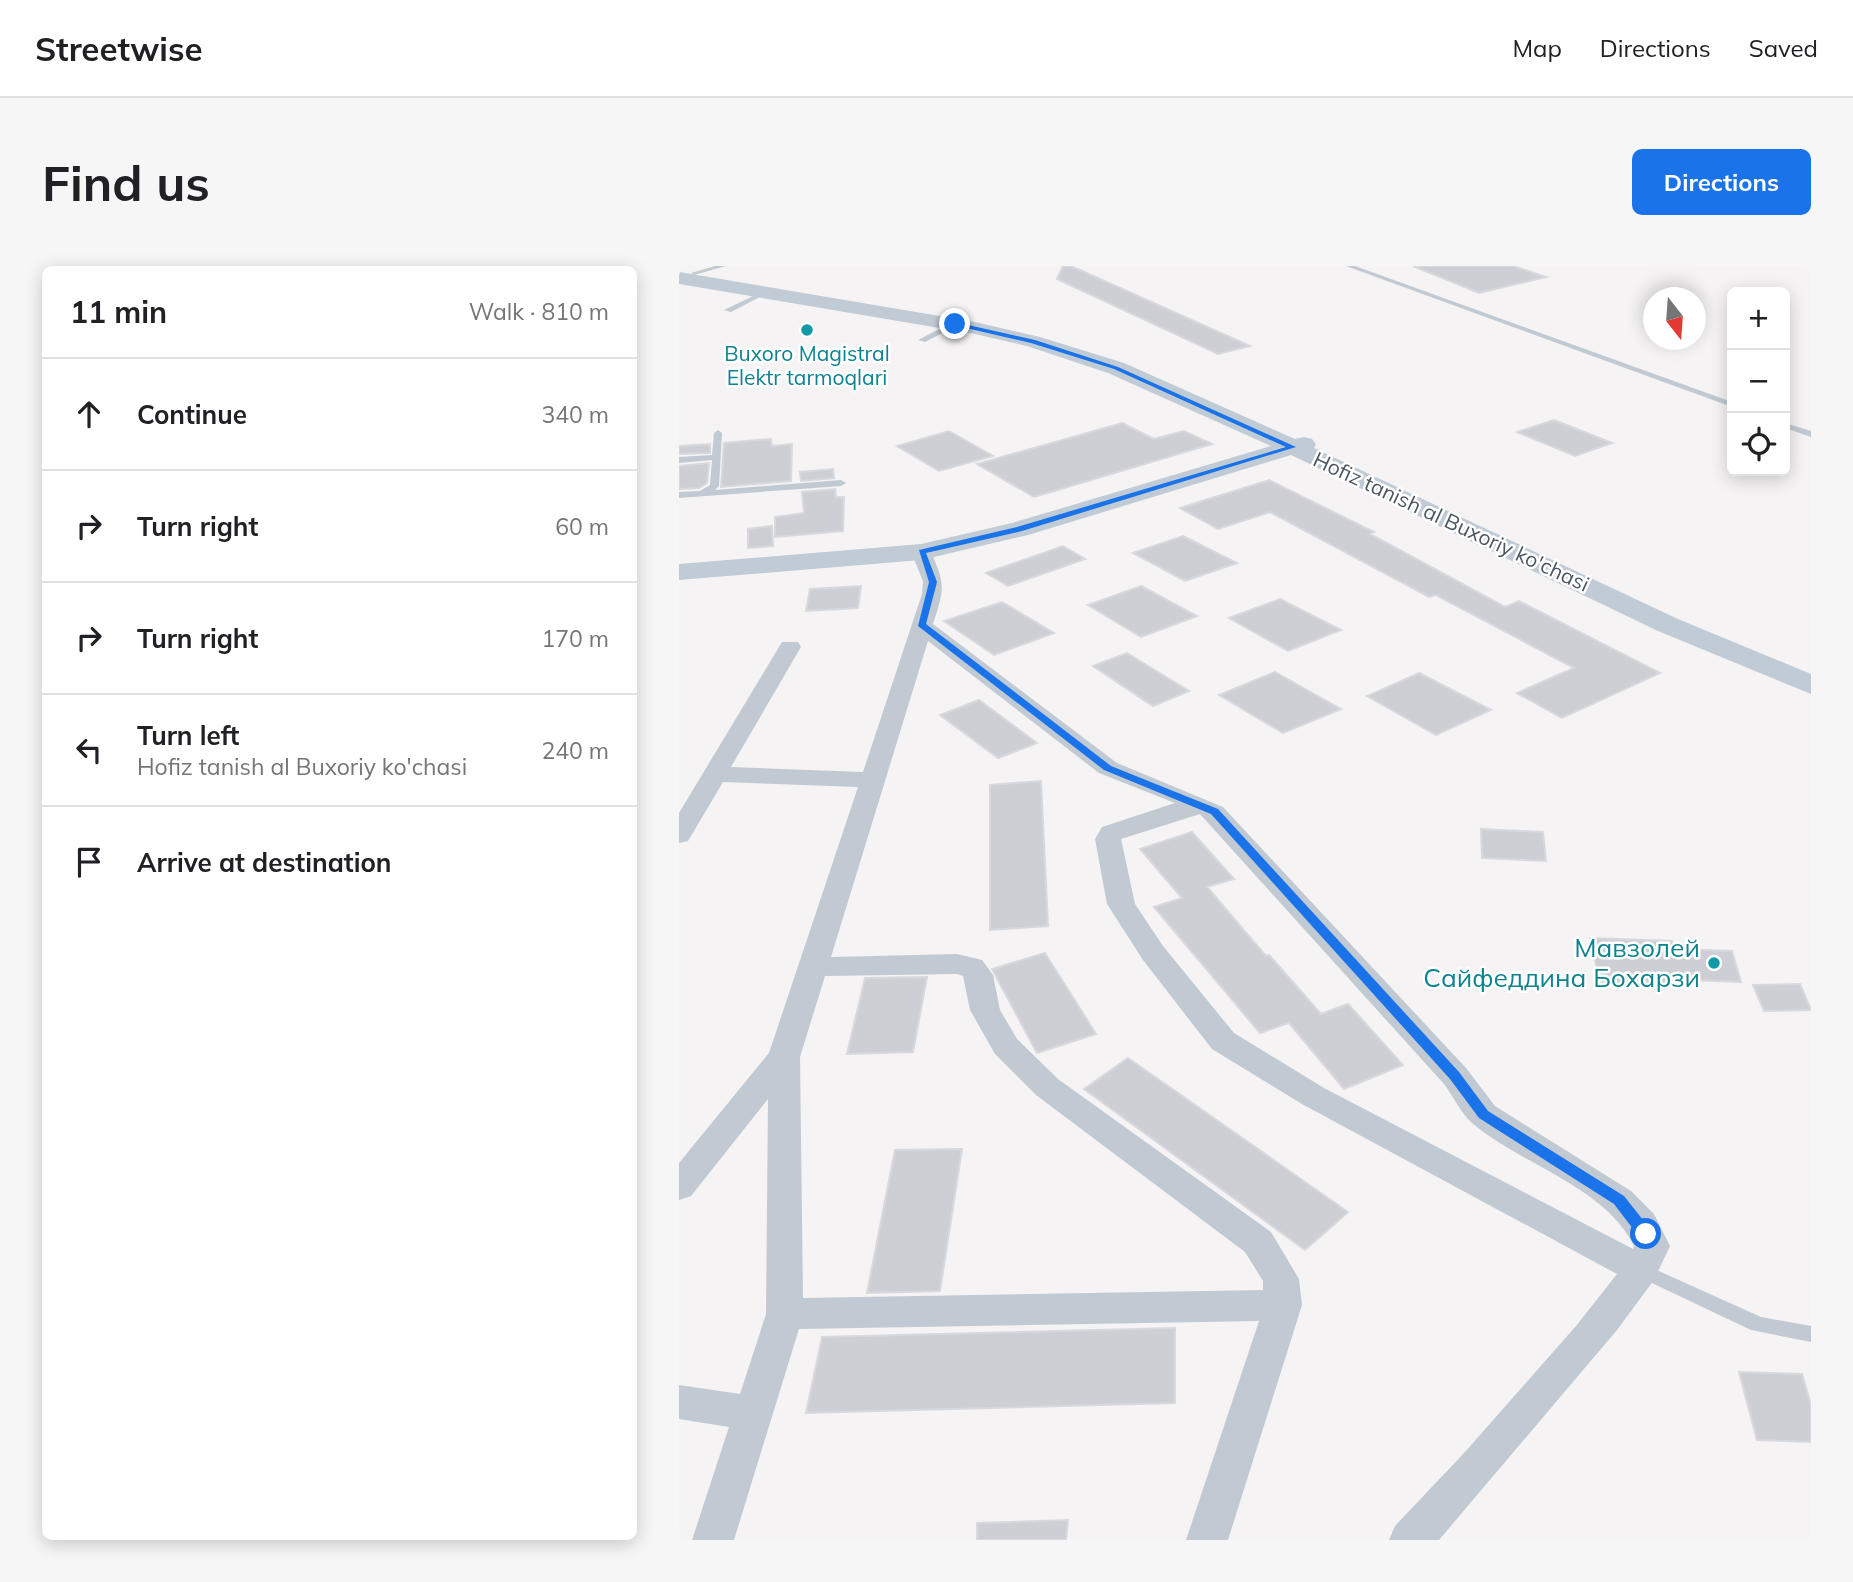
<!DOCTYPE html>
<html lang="en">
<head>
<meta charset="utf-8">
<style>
  :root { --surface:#fff; --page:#f6f6f6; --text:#202124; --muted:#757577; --line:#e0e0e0; --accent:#1a73e8 }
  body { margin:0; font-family:Mulish,sans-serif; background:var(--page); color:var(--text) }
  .controls { position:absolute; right:21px; top:21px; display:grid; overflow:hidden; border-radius:10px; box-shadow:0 4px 18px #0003 }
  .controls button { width:63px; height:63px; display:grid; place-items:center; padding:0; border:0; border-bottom:2px solid var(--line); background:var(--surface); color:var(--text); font:35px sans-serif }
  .compass { position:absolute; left:964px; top:21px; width:63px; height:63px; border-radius:50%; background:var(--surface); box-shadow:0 4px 18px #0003; rotate:163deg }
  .stop { position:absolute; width:21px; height:21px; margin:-16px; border:5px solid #1a73e8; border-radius:50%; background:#fff }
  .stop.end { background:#1a73e8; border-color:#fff; box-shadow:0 2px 7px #0008 }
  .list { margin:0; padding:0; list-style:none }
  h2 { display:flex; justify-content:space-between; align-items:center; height:91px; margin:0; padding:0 28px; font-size:30px }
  h2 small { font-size:23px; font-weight:400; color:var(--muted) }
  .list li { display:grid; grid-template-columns:46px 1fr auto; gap:21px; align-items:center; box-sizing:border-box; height:112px; padding:0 28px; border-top:2px solid var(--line) }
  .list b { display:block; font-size:26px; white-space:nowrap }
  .list p { margin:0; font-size:23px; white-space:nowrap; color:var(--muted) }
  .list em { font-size:23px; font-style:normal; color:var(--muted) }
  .icon { flex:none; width:38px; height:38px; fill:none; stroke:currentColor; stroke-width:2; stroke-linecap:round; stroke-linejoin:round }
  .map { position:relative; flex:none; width:1132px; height:1274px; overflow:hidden; border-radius:10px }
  header { display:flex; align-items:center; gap:42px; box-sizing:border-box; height:98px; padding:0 35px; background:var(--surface); border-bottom:2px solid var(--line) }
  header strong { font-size:33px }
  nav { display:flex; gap:38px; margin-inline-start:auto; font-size:24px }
  .intro { display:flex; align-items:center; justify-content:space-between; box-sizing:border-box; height:168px; padding:0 42px }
  h1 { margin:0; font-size:49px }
  .button { padding:18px 32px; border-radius:10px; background:var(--accent); color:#fff; font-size:24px; font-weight:700 }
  main { display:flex; gap:42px; padding:0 42px }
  aside { flex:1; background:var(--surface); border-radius:10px; box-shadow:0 4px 18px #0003 }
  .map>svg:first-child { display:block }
  .building { fill:#cdcfd5; stroke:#d7d9de; stroke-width:2 }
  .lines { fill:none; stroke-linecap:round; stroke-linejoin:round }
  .lane { fill:#c1cad2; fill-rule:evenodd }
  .street { fill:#c1cad2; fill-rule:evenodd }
  .secondary { fill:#c1cbd6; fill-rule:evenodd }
  .route { fill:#1a73e8 }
  .culture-dot { fill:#0f9aa8; stroke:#fff; stroke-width:2.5 }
  .labels { text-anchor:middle; stroke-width:5; stroke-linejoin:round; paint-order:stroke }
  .far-culture-label { font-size:21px; fill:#0d838f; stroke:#fff }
  .far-street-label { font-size:21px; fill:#4a5661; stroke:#fff }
  .culture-label { font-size:26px; fill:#0d838f; stroke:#fff; text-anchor:end }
</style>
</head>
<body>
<header>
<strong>Streetwise</strong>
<nav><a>Map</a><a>Directions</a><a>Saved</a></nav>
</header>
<div class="intro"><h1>Find us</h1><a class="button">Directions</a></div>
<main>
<aside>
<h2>11 min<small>Walk · 810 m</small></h2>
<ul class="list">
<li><svg class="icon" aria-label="ahead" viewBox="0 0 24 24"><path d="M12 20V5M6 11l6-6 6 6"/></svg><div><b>Continue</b></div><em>340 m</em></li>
<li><svg class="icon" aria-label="right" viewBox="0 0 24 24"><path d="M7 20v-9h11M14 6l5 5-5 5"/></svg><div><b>Turn right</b></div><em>60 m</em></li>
<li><svg class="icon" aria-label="right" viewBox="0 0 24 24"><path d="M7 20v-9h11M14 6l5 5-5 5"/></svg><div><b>Turn right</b></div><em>170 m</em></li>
<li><svg class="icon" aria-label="left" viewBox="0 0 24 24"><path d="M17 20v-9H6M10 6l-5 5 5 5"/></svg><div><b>Turn left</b><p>Hofiz tanish al Buxoriy ko'chasi</p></div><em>240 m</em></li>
<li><svg class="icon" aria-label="arrive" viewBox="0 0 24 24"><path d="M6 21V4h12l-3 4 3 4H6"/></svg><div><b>Arrive at destination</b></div></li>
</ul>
</aside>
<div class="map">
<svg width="1132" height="1274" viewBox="0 0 1132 1274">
  <rect width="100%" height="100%" fill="#f5f3f3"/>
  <path class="building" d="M384 0H392L571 80 539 88 378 13Z
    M734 0H834L867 11 800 27Z
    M875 154 933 177 896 190 838 166Z
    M443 157 475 173 505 165 533 178 355 231 298 198Z
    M270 165 314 190 260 205 218 180Z
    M92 173 93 180 113 178 112 215 42 221 45 177Z
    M31 178V187L0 188V180Z
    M30 197 28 217 20 222 0 223V200Z
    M154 203 155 212 122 215 121 206Z
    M590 214 695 266 691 268 826 341 840 335 981 407 883 452 838 427 895 402 757 329 750 331 591 246 539 263 501 242Z
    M156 223 157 231H165L164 265 96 271V251L125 247 123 226Z
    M93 260 94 280 69 282V263Z
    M504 270 558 297 506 315 454 287Z
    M384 280 406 293 329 320 307 307Z
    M182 320 179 342 127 345 131 323Z
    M462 320 518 350 462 371 409 339Z
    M601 333 662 364 609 385 550 352Z
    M323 336 375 367 315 389 265 355Z
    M448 387 510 425 474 440 414 400Z
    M596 406 662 443 604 467 540 429Z
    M740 407 812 444 757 469 688 430Z
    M300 434 358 477 319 492 261 449Z
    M362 515 369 660 311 664V519Z
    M802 563 864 566 867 595 803 592Z
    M513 566 555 613 528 621 587 690 590 689 642 748 669 738 724 799 665 823 610 757 581 767 475 641 503 632 461 583Z
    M911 672 993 675 996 683 1053 685 1062 716 1008 714 1010 720 921 717Z
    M366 687 417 768 358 787 313 703Z
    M248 711 234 786 168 788 186 712Z
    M1121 718 1132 744 1085 745 1074 719Z
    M449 792 669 946 626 984 405 823Z
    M283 883 261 1025 188 1027 216 884Z
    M496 1062V1137L127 1147 143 1071Z
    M1060 1106 1123 1108 1132 1139V1176L1078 1174Z
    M389 1254 387 1274H298V1257Z"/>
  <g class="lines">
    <path class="lane" d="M36 0H47L15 9 12 7Z
      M667 0H676L1053 136V141Z
      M85 25 90 26 52 46 45 44Z
      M274 56 281 58 246 76 239 74Z
      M1106 157 1132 165V171L1106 162Z
      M39 164 43 167 40 220 36 224 162 214 167 217 162 220 0 232V226L21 225 31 219 33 194 0 197V191L33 189 35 167Z
      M962 997 1082 1051 1132 1060V1076L1072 1064 956 1009 953 1004 956 999Z"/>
    <path class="street" d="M242 280 249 282 252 286C267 320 265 323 254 358L438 497 544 541 787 802 816 840 952 925 975 948 991 980 975 1014 938 1064 760 1274H710L716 1260 786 1186 897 1060 938 1008 623 838 533 783 464 694 428 638 416 573 423 561 496 537 420 507 249 375 152 691 278 688 303 694 314 709 321 744 338 773 379 813 592 966 620 1013 623 1039 549 1274H507L580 1055 120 1063 55 1274H13L50 1161 0 1153V1119L61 1128 87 1048 89 833 12 930 0 934V897L90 787 179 521 44 516 9 575 0 577V547L100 381 103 376H119L122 381 52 501 184 506 243 328 244 315 232 286 235 282ZM521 548 765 818C774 830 782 847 793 857 842 899 926 920 955 980L954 983 645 822 555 767 484 680 456 638 442 573ZM278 708 284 710 291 744 316 788 357 829 566 986 584 1015V1024L124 1032 121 791 146 710Z"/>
    <path class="secondary" d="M0 6 296 56 361 71 445 97 616 173 625 171 633 173 637 178 635 182 999 353 1132 408V428L979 365 612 189 349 269 242 294 0 314V298L242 278 333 257 592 180 429 107 348 80 296 68 0 18Z"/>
  </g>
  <path class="route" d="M276 56 356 74 439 101 617 181 343 265 247 287 258 316 247 358 432 500 539 543 780 806 809 845 945 930 972 964 974 968 972 972H961L935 938 800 852 771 813 532 548 425 504 239 360 250 316 240 284 338 261 607 181 435 103 352 77 274 59Z"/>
  <g class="culture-dot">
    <circle cx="128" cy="64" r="7"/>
    <circle cx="1035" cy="697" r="7"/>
  </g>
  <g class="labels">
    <g class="far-culture-label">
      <text x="128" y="95">Buxoro Magistral<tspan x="128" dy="24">Elektr tarmoqlari</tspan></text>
    </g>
    <g class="far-street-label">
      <text transform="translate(772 256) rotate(25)" y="7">Hofiz tanish al Buxoriy ko'chasi</text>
    </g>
    <g class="culture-label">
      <text x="1021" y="691">Мавзолей<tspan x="1021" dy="30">Сайфеддина Бохарзи</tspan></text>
    </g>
  </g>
</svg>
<div class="controls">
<button>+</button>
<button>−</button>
<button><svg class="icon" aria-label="locate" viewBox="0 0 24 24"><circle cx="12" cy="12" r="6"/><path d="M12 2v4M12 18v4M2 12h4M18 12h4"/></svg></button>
</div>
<svg class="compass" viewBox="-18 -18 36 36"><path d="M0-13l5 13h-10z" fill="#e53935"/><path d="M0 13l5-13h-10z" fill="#757577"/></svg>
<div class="stop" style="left:967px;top:968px"></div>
<div class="stop end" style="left:276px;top:58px"></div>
</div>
</main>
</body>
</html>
